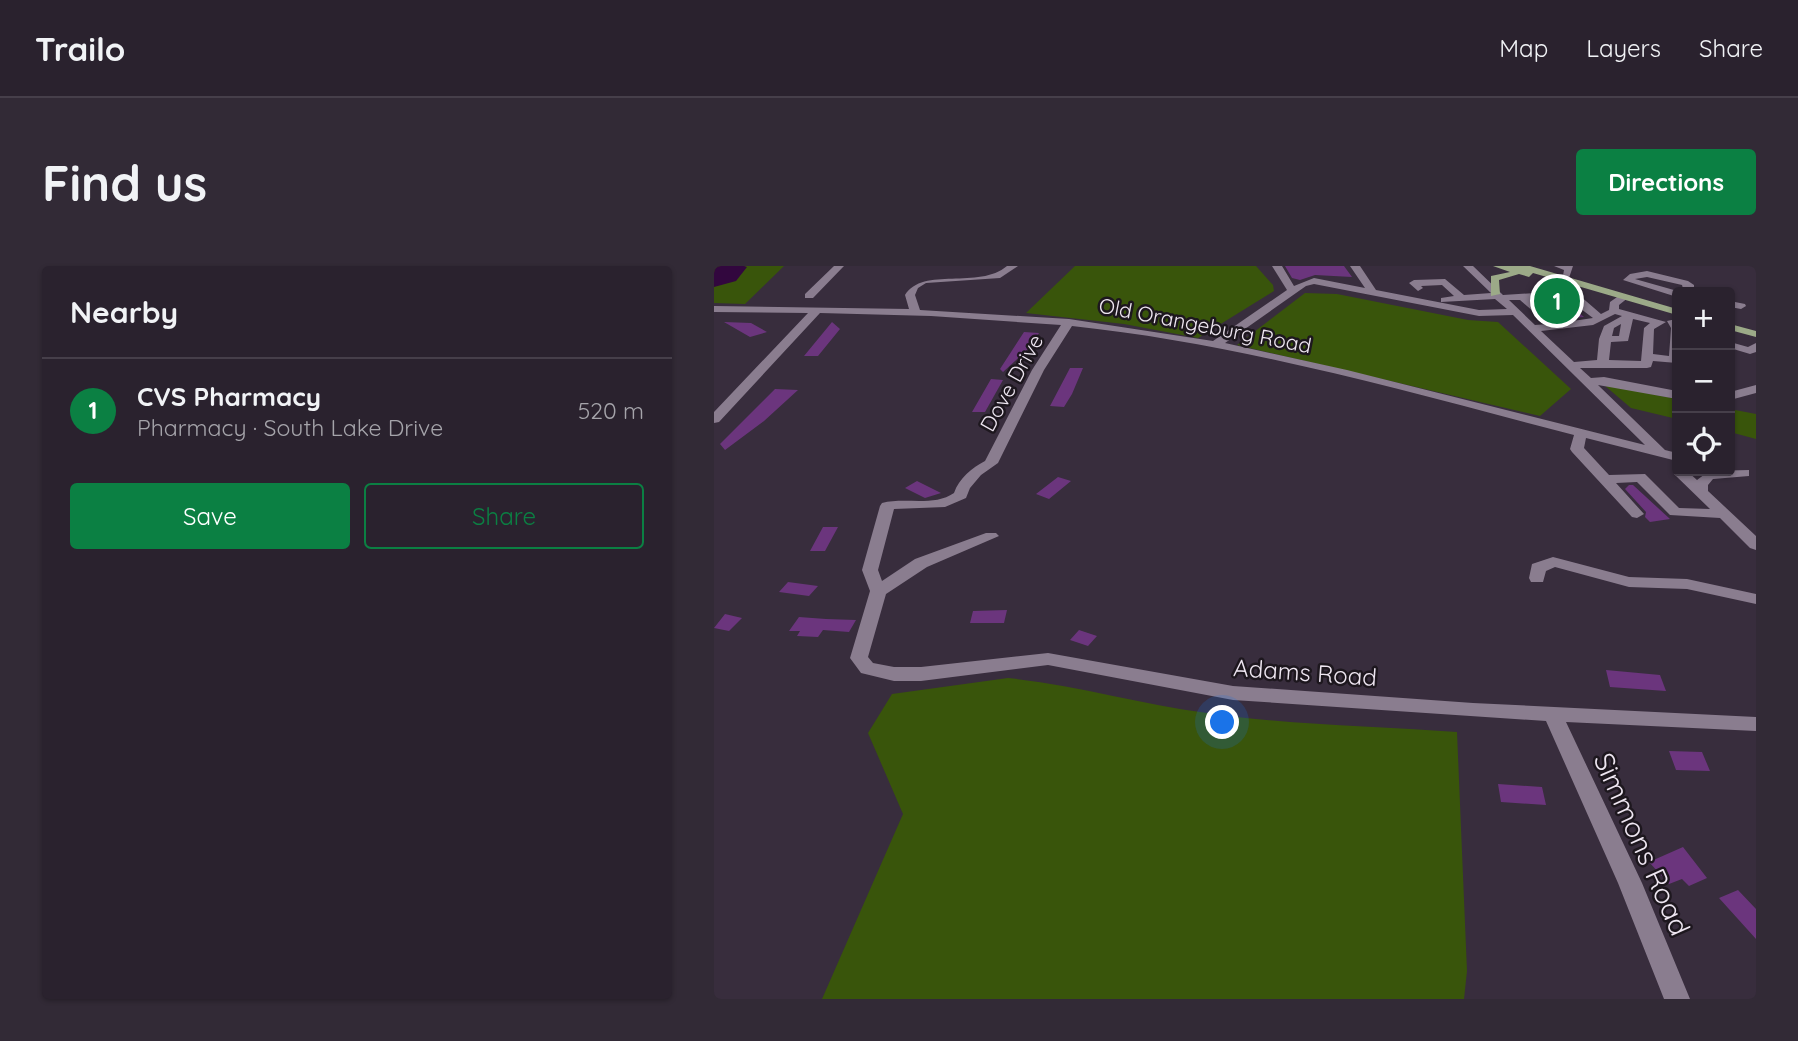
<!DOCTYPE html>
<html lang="en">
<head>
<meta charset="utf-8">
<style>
  :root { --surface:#2a222e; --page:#322a36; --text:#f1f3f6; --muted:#a5a4aa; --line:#463f4a; --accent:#0b8043 }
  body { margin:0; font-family:Quicksand,sans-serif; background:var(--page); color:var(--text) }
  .controls { position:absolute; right:21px; top:21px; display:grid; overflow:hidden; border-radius:7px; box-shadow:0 2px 5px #0004 }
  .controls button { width:63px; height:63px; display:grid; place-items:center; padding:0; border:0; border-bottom:2px solid var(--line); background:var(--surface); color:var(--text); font:35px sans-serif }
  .you { position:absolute; left:509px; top:457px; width:24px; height:24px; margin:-18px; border:5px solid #fff; border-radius:50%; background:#1a73e8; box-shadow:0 0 0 10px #1a73e833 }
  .badge { display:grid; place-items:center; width:46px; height:46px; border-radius:50%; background:var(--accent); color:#fff; font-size:23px; font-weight:700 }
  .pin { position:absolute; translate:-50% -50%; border:4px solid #fff; box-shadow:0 2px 7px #0006 }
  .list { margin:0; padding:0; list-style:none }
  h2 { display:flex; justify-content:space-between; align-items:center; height:91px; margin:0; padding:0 28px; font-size:30px }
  h2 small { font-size:23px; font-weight:400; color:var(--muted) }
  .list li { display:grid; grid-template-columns:46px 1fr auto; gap:21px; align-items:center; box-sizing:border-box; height:105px; padding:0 28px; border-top:2px solid var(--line) }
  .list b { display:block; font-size:26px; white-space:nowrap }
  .list p { margin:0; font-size:23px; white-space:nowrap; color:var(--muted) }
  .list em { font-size:23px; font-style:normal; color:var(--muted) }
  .actions { display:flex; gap:14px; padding:21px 28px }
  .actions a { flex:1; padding:16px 0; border:2px solid var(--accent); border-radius:7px; text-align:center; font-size:24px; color:var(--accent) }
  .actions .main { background:var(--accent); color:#fff }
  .icon { flex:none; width:38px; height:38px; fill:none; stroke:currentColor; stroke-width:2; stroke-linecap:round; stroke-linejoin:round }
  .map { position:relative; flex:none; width:1042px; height:733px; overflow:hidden; border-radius:7px }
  header { display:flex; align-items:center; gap:42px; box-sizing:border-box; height:98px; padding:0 35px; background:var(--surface); border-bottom:2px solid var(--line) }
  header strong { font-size:33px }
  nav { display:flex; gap:38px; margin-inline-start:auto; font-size:24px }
  .intro { display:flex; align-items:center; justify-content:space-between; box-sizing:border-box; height:168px; padding:0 42px }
  h1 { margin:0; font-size:49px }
  .button { padding:18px 32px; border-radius:7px; background:var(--accent); color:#fff; font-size:24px; font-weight:700 }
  main { display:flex; gap:42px; padding:0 42px }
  aside { flex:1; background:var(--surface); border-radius:7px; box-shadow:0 2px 5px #0004 }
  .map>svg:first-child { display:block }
  .green { fill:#39550b }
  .water { fill:#32073e }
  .building { fill:#6b357d }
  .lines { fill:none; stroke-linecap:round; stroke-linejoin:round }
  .minor { fill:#8a7d8f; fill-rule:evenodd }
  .major { fill:#9caa88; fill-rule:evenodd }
  .labels { text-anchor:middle; stroke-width:5; stroke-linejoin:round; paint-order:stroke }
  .far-street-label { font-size:21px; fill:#eee6f1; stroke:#1d171e }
  .street-label { font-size:24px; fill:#eee6f1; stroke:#1d171e }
  .near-street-label { font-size:28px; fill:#eee6f1; stroke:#1d171e }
</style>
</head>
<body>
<header>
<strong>Trailo</strong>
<nav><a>Map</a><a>Layers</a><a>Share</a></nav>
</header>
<div class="intro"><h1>Find us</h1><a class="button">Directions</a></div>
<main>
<aside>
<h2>Nearby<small></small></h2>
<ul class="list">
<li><span class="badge">1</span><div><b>CVS Pharmacy</b><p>Pharmacy · South Lake Drive</p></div><em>520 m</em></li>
</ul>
<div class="actions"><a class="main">Save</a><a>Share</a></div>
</aside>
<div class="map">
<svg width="1042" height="733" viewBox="0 0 1042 733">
  <rect width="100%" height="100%" fill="#382d3d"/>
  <path class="green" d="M0 0H70L31 38 0 37Z
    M361 0H542L559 19 560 25 484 72 410 58 312 47Z
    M591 27 623 28 754 54 784 56 857 123 826 150 523 79Z
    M890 119 963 133V153L917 142Z
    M1016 143 1042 148V173L1016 166Z
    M294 412C362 419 426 438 493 447 575 459 660 460 743 466L753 705 750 733H108L189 548 154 467 178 428Z"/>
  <path class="water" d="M0 0H30L33 1 22 15 0 21Z"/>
  <path class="building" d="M571 0H630L638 11 601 9 586 14 578 12Z
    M850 34 851 35 870 51 845 53 824 35Z
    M10 56 37 57 53 66 36 71Z
    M118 56 126 63 104 90H90Z
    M310 66 325 67 315 82 289 106 286 103Z
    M356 102H369L358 128 350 141 336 140Z
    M277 113 289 114 271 146H258Z
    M61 123 84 124 50 155 11 184 6 178Z
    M344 211 357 215 335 233 322 228Z
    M203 215 227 227 211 232 191 222Z
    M915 219H919L956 253 936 256 931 251 932 246 911 223Z
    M109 261H124L111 285H96Z
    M74 316 104 320 95 330 65 326Z
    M293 344 290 357H256L259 345Z
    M11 348 28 352 15 365 0 362Z
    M85 351 112 353 142 354 135 366 109 364 104 371 83 370 86 365H75Z
    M365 364 383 370 374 380 356 374Z
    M892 404 946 409 952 425 896 421Z
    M955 485 988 486 996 505 962 504Z
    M784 518 828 521 832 539 787 536Z
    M969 581 993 612 975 620 968 613 955 618 935 596Z
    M1024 624 1042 643V673L1005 632Z"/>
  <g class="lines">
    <path class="minor" d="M120 0H130L99 32H91V28Z
      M293 0H304L286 12 212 17 204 22 201 29 206 44 355 53 499 75 573 24 558 0H568L580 20 600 12 651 22 636 0H646L662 24 765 44 793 43 781 33 727 36V32L740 30 728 19 707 20 709 22 704 25 695 17 700 14 731 13 750 29 777 27 749 0H759L789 29 852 25 865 29 887 48 895 44 896 36 906 29H914L915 31 905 39V43L952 56 940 63 939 88 955 90 957 62 953 55 962 53 963 97 939 95 937 101 933 102H866L877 112 890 111 963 125V133L884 119 951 184 963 187V195L872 172 870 182 895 209 931 208 965 242 996 243 960 208V202L973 205 983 214 995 205 1035 204V210L999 213 994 219V225L1042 270V284L1036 282 1006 252 956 249 923 216 902 217 930 248 923 252 918 251 858 186 856 183 860 169C694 126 528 78 358 60L330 104 284 197 267 209 256 222 252 232 231 241 180 243 164 304 168 315 201 293 272 267H282L285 270 213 301 172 328 154 391 159 397 180 401H207L334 387 519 420 759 437 1042 451V465L852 456 928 617 976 733H950L904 617 832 455 519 434 334 399 207 415H180L147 407 136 392 156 325 148 304 166 240 168 237C191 231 220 241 240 227 245 212 258 202 271 195L318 104 347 59 217 50 106 47 5 156 0 157V146L94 47 0 46V40L195 43 191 29C209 0 265 24 293 0ZM600 18 765 50 799 49 931 179 633 104 511 77 592 20ZM851 31 879 52 845 57 818 33ZM795 34H806L834 58 821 59ZM901 48 908 50 890 60 885 73 883 94 860 96 827 65 879 59ZM919 53 936 57 930 62 927 95 895 94 897 76 914 75ZM907 58 905 70H898L900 62Z
      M840 0H859L854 15H848L850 4Z
      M933 5 974 15 980 19V26H970L968 19 933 11 921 13 967 26H963V31L909 14 916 8Z
      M1016 35 1031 38 1032 40 1027 43 1016 41Z
      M1016 76 1034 81 1042 77V86L1036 88 1016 82Z
      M1042 119V127L1016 134V126Z
      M839 291 915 311 973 313 1042 328V338L973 323 915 321 841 301 832 305 829 316H817L815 312 818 298Z"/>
    <path class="major" d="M779 0H816L963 43V49L819 7 815 11 805 8 785 14 786 28 777 30V10L796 6Z
      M1016 58 1042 65V71L1016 64Z"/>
  </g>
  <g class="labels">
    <g class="far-street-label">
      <text transform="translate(491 60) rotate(11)" y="7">Old Orangeburg Road</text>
      <text transform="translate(298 117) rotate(-61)" y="7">Dove Drive</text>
    </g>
    <g class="street-label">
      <text transform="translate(591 407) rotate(4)" y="8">Adams Road</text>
    </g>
    <g class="near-street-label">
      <text transform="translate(928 578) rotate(66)" y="10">Simmons Road</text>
    </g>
  </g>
</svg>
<div class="controls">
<button>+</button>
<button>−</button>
<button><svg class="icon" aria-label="locate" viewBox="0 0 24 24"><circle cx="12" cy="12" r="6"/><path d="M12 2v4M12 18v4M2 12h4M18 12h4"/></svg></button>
</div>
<div class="you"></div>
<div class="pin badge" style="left:843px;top:35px">1</div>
</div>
</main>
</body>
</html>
